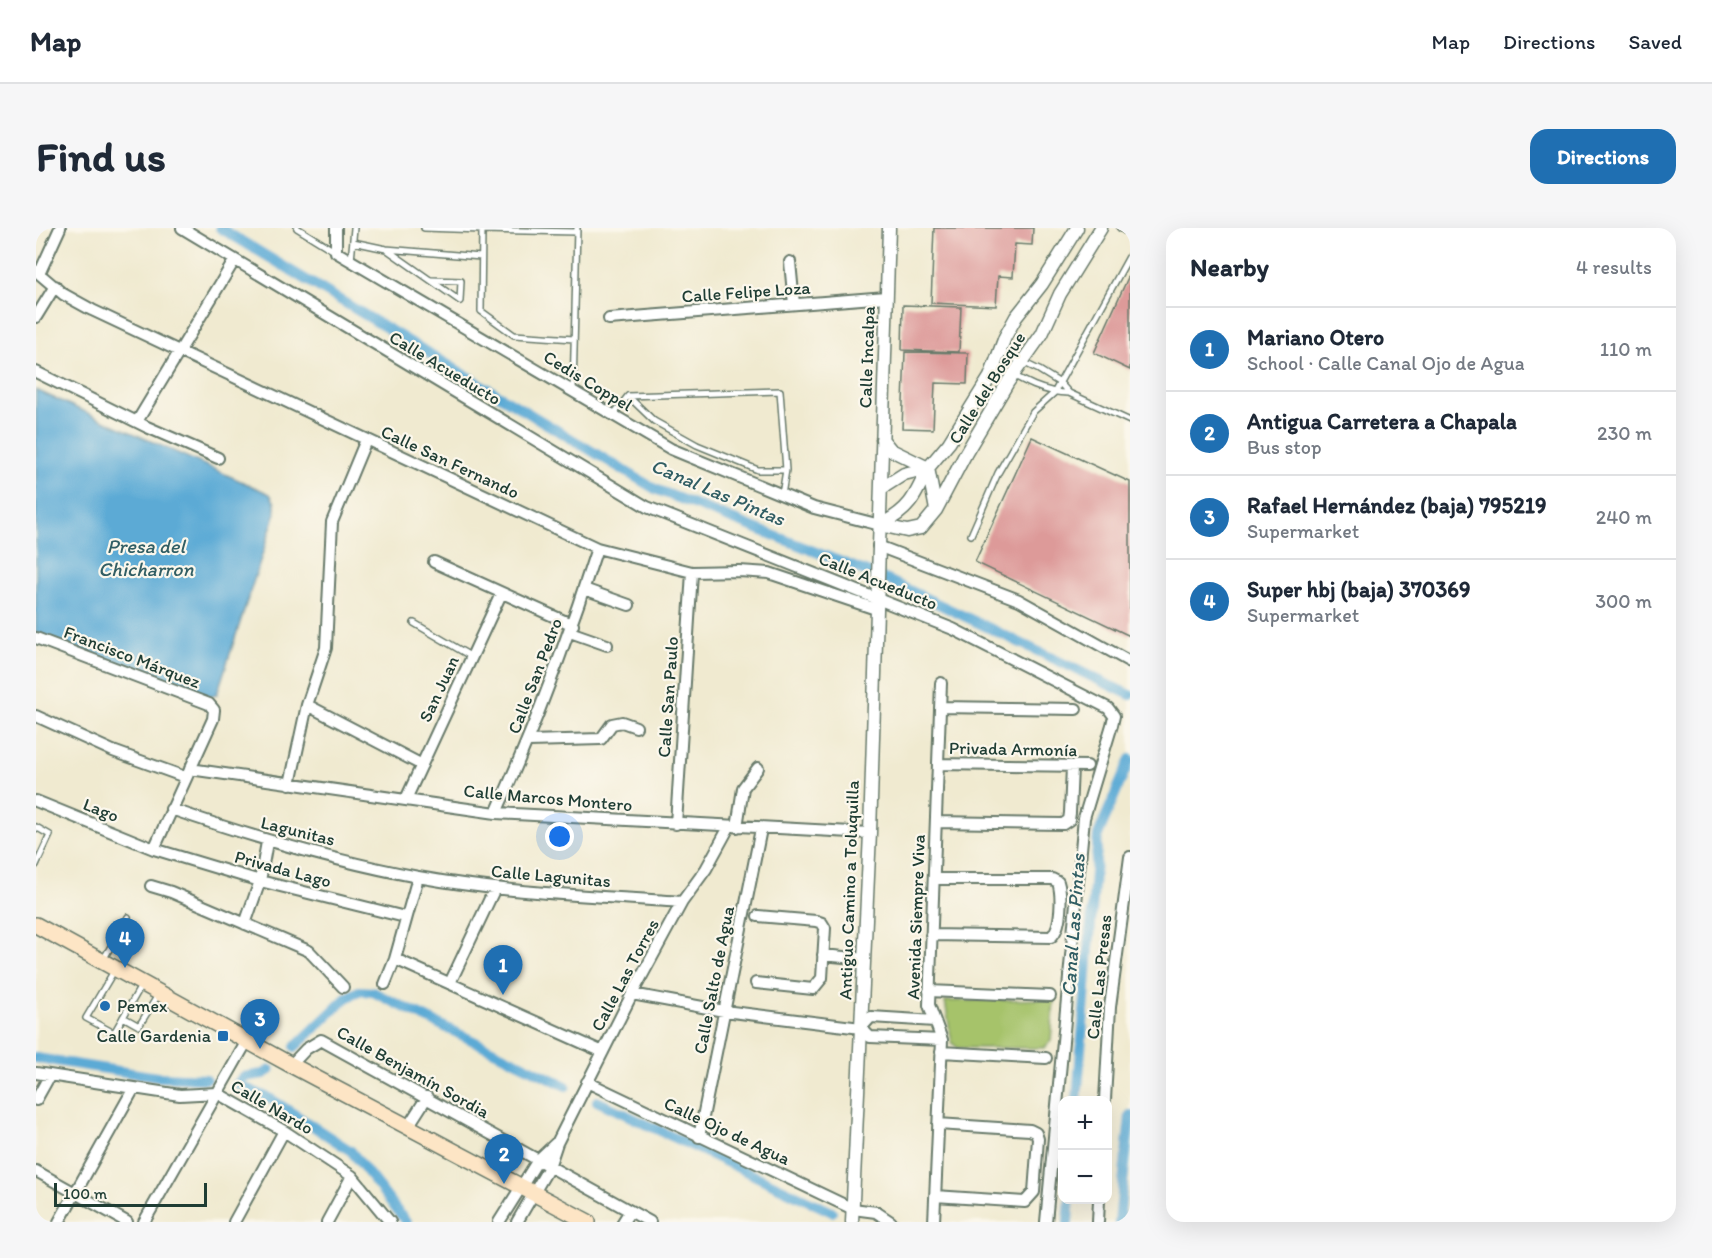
<!DOCTYPE html>
<html lang="en">
<head>
<meta charset="utf-8">
<style>
  :root { --surface:#fff; --page:#f6f6f7; --text:#1f2937; --muted:#747a83; --line:#e0e1e3; --accent:#1f6fb2 }
  body { margin:0; font-family:Itim,sans-serif; background:var(--page); color:var(--text) }
  .controls { position:absolute; right:18px; bottom:18px; display:grid; overflow:hidden; border-radius:12px; box-shadow:0 6px 24px #0002 }
  .controls button { width:54px; height:54px; display:grid; place-items:center; padding:0; border:0; border-bottom:2px solid var(--line); background:var(--surface); color:var(--text); font:30px sans-serif }
  .scale { position:absolute; left:18px; bottom:15px; width:153px; box-sizing:border-box; padding-left:6px; border:3px solid #1f3d34; border-top:0; font-size:16px; line-height:21px; white-space:nowrap; color:#1f3d34; -webkit-text-stroke:4px #fbf7ec; paint-order:stroke }
  .you { position:absolute; left:524px; top:609px; width:21px; height:21px; margin:-15px; border:4px solid #fff; border-radius:50%; background:#1a73e8; box-shadow:0 0 0 9px #1a73e833 }
  .badge { display:grid; place-items:center; width:39px; height:39px; border-radius:50%; background:var(--accent); color:#fff; font-size:20px; font-weight:700 }
  .pin { position:absolute; translate:-50% -50px; filter:drop-shadow(0 2px 3px #0008) }
  .pin::after { content:''; position:absolute; top:32px; width:21px; height:18px; background:inherit; clip-path:polygon(0 0,100% 0,50% 100%) }
  .list { margin:0; padding:0; list-style:none }
  h2 { display:flex; justify-content:space-between; align-items:center; height:78px; margin:0; padding:0 24px; font-size:26px }
  h2 small { font-size:20px; font-weight:400; color:var(--muted) }
  .list li { display:grid; grid-template-columns:39px 1fr auto; gap:18px; align-items:center; box-sizing:border-box; height:84px; padding:0 24px; border-top:2px solid var(--line) }
  .list b { display:block; font-size:22px; white-space:nowrap }
  .list p { margin:0; font-size:20px; white-space:nowrap; color:var(--muted) }
  .list em { font-size:20px; font-style:normal; color:var(--muted) }
  .map { position:relative; flex:none; width:1094px; height:994px; overflow:hidden; border-radius:18px }
  header { display:flex; align-items:center; gap:36px; box-sizing:border-box; height:84px; padding:0 30px; background:var(--surface); border-bottom:2px solid var(--line) }
  header strong { font-size:28px }
  nav { display:flex; gap:33px; margin-inline-start:auto; font-size:21px }
  .intro { display:flex; align-items:center; justify-content:space-between; box-sizing:border-box; height:144px; padding:0 36px }
  h1 { margin:0; font-size:42px }
  .button { padding:15px 27px; border-radius:18px; background:var(--accent); color:#fff; font-size:21px; font-weight:700 }
  main { display:flex; gap:36px; padding:0 36px }
  aside { flex:1; background:var(--surface); border-radius:18px; box-shadow:0 6px 24px #0002 }
  .map>svg:first-child { display:block }
  .green { fill:#a6c36a; stroke:#62804f; stroke-width:1.5 }
  .water { fill:#5baad5; stroke:#3d7484; stroke-width:1.5 }
  .lines { fill:none; stroke-linecap:round; stroke-linejoin:round }
  .canal { stroke:#5baad5; stroke-width:10 }
  .building { fill:#dd9a99 }
  .service-casing { stroke:#687a6b; stroke-width:8 }
  .minor-casing { stroke:#687a6b; stroke-width:14 }
  .tertiary-casing { stroke:#687a6b; stroke-width:15 }
  .secondary-casing { stroke:#687a6b; stroke-width:18 }
  .service { stroke:#fff; stroke-width:5 }
  .minor { stroke:#fff; stroke-width:10 }
  .tertiary { stroke:#fff; stroke-width:12 }
  .secondary { stroke:#fde5c5; stroke-width:15 }
  .poi-dot { fill:#1f6fb2; stroke:#fbf7ec; stroke-width:2 }
  .labels { text-anchor:middle; stroke-width:4.5; stroke-linejoin:round; paint-order:stroke }
  .street-label { font-size:18px; fill:#1f3d34; stroke:#fbf7ec }
  .poi-label { font-size:18px; fill:#1f3d34; stroke:#fbf7ec; text-anchor:start }
  .water-label { font-size:20px; font-style:italic; fill:#315e64; stroke:#fbf7ec }
</style>
</head>
<body>
<header>
<strong>Map</strong>
<nav><a>Map</a><a>Directions</a><a>Saved</a></nav>
</header>
<div class="intro"><h1>Find us</h1><a class="button">Directions</a></div>
<main>
<div class="map">
<svg width="1094" height="994" viewBox="0 0 1094 994">
  <rect width="100%" height="100%" fill="#fbf7ec"/>
  <filter id="ink" filterUnits="userSpaceOnUse"><feTurbulence type="fractalNoise" baseFrequency=".0167" numOctaves="2"/><feDisplacementMap in="SourceGraphic" scale="12" xChannelSelector="R" yChannelSelector="G"/><feConvolveMatrix kernelMatrix="1 2 1 2 8 2 1 2 1" color-interpolation-filters="sRGB"/></filter>
  <filter id="wash" filterUnits="userSpaceOnUse"><feTurbulence type="fractalNoise" baseFrequency=".008" numOctaves="4" result="noise"/><feDisplacementMap in="SourceGraphic" scale="24" xChannelSelector="R" yChannelSelector="G"/><feGaussianBlur stdDeviation="1.35" result="paint"/><feColorMatrix in="noise" values="0 0 0 0 0 0 0 0 0 0 0 0 0 0 0 0 0 1.4 0 .05"/><feComposite in="paint" operator="in"/></filter>
  <g filter="url(#wash)">
    <rect width="100%" height="100%" fill="#f0ead0"/>
    <path class="green" d="M1018 771 1015 813 1008 820H922L916 815 909 773Z"/>
    <path class="water" d="M0 162 234 266 239 275V287L181 466 175 469 163 467 0 405Z"/>
    <g class="lines">
      <path class="canal" d="M184 0 619 261 854 353 1094 467
        M259 819 310 770 323 763 337 764 530 858
        M0 830 121 849 170 851
        M234 842 227 846 207 849 201 856 235 871 315 923 370 994
        M1041 872 1062 607 1094 531
        M561 873 796 984
        M1032 994 1034 972
        M1083 994 1094 887"/>
    </g>
    <g id="blocks">
      <path class="building" d="M898 0H997L996 17 979 16 977 49 962 48 960 78 895 75Z
        M1094 45V142L1058 125Z
        M867 77 925 79 923 124 866 122Z
        M869 124 932 125 931 156 899 155 897 201 866 200Z
        M996 209 1094 254V408L939 334Z"/>
    </g>
  </g>
  <g filter="url(#ink)">
    <use href="#blocks" fill-opacity="0" stroke="#687a6b" stroke-width="1.5"/>
    <g class="lines">
      <g class="service-casing">
        <path id="service" d="M261 0 300 24
          M388 0 446 2
          M1084 0 1094 6
          M317 14 350 21 445 29
          M350 21 424 73 425 53 395 52
          M315 33 318 0
          M538 111 478 107 445 83 446 2 541 4
          M964 123 1003 142 1024 155 1033 165 1094 193
          M959 137C982 150 1005 165 1033 165
          M537 163 541 0
          M592 168 618 193 661 217 722 242H750
          M577 187 592 168 744 163 750 242 746 267
          M935 307 962 245 997 184 1018 165 1094 27
          M378 395 436 429
          M0 599 14 607 0 637
          M67 732 92 689
          M78 743 50 790 78 805 105 758
          M87 789 103 798 122 767"/>
      </g>
      <g class="minor-casing">
        <path id="minor" d="M146 0 611 279 917 401 1072 480 1078 488 1076 497 1048 590 1010 994
          M300 0V24L635 221 778 280 844 297
          M754 34 758 76
          M0 43 27 66 56 82 561 320 656 344 703 343 733 345 840 381
          M4 44 24 0
          M0 89 19 58
          M573 91 850 69
          M0 144 111 199 182 230
          M102 192 198 33
          M842 318 983 372 1094 434
          M398 334 537 397
          M548 361 593 377
          M534 404 571 417
          M0 410 173 476 178 482 177 491 118 621
          M271 477 386 537
          M904 479 1040 481
          M0 488 77 523 149 549
          M493 513 565 511 576 496 586 494 600 499
          M902 536 1051 538
          M154 541 460 585 834 605
          M254 556 271 477 290 420 296 294 330 212
          M370 571 465 366
          M0 573 118 621 224 653 369 689
          M135 581C216 609 298 633 382 649 469 665 558 668 646 674
          M460 585C499 498 532 411 561 320
          M900 594 1027 596 1033 592 1034 585 1036 539
          M640 596 656 344
          M701 599 707 560 722 540
          M115 658 135 664 273 723 307 759
          M209 696 224 653 231 614
          M895 707 1015 709C1026 700 1026 667 1022 654L1016 651H898
          M787 727 828 731
          M359 731 567 824
          M414 755 459 660
          M720 755 777 761 786 750 789 700 786 695 780 693 722 688
          M349 756 359 731 382 649
          M893 763 1014 768
          M596 766 688 783 825 800 834 809 906 812
          M825 800 835 789 899 793
          M905 824 1010 830
          M255 837 270 821 285 812 614 994
          M0 845 144 867 181 865 248 903 316 948 354 994
          M551 854 817 981 840 984 855 994
          M0 872 14 847
          M1069 872 1074 779 1094 629
          M373 897 391 869
          M663 909 725 601
          M0 943 91 994
          M899 968 989 974 998 964 1002 911 1000 905 994 902 902 896
          M23 994 98 860
          M108 994 211 813
          M198 994 248 903
          M291 994 316 948
          M463 994 502 932 520 915
          M481 994 513 939 521 915 596 766 646 674 670 641 693 599
          M587 994 594 983
          M898 994 906 812 893 777 905 455
          M1062 994 1063 972"/>
      </g>
      <g class="tertiary-casing">
        <path id="tertiary" d="M846 211 855 222 892 240
          M892 240 900 282
          M846 260 868 246 892 240 913 215 954 149 969 109 980 89 1006 56 1041 0
          M844 297 871 303 885 300 900 282 930 225 972 154 1006 106 1024 66 1065 0
          M844 297C874 282 879 269 892 240
          M816 994 834 605 853 0"/>
      </g>
      <g class="secondary-casing">
        <path id="secondary" d="M0 697 255 837 552 994"/>
      </g>
      <use href="#service" class="service"/>
      <use href="#minor" class="minor"/>
      <use href="#tertiary" class="tertiary"/>
      <use href="#secondary" class="secondary"/>
    </g>
  </g>
  <g class="poi-dot">
    <circle cx="69" cy="778" r="6"/>
    <rect x="181" y="802" width="12" height="12" rx="3"/>
  </g>
  <g class="labels">
    <g class="street-label">
      <text transform="translate(710 64) rotate(-4)" y="6">Calle Felipe Loza</text>
      <text transform="translate(831 129) rotate(-88)" y="6">Calle Incalpa</text>
      <text transform="translate(409 140) rotate(31)" y="6">Calle Acueducto</text>
      <text transform="translate(552 153) rotate(31)" y="6">Cedis Coppel</text>
      <text transform="translate(951 160) rotate(-58)" y="6">Calle del Bosque</text>
      <text transform="translate(414 234) rotate(25)" y="6">Calle San Fernando</text>
      <text transform="translate(842 353) rotate(22)" y="6">Calle Acueducto</text>
      <text transform="translate(96 429) rotate(21)" y="6">Francisco Márquez</text>
      <text transform="translate(499 448) rotate(-69)" y="6">Calle San Pedro</text>
      <text transform="translate(403 461) rotate(-65)" y="6">San Juan</text>
      <text transform="translate(632 469) rotate(-86)" y="6">Calle San Paulo</text>
      <text transform="translate(977 521) rotate(1)" y="6">Privada Armonía</text>
      <text transform="translate(512 570) rotate(5)" y="6">Calle Marcos Montero</text>
      <text transform="translate(65 582) rotate(22)" y="6">Lago</text>
      <text transform="translate(262 603) rotate(14)" y="6">Lagunitas</text>
      <text transform="translate(247 641) rotate(15)" y="6">Privada Lago</text>
      <text transform="translate(515 648) rotate(5)" y="6">Calle Lagunitas</text>
      <text transform="translate(813 662) rotate(-88)" y="6">Antiguo Camino a Toluquilla</text>
      <text transform="translate(880 689) rotate(-88)" y="6">Avenida Siempre Viva</text>
      <text transform="translate(589 747) rotate(-62)" y="6">Calle Las Torres</text>
      <text transform="translate(1063 749) rotate(-84)" y="6">Calle Las Presas</text>
      <text transform="translate(678 752) rotate(-79)" y="6">Calle Salto de Agua</text>
      <text transform="translate(377 844) rotate(29)" y="6">Calle Benjamín Sordia</text>
      <text transform="translate(236 879) rotate(30)" y="6">Calle Nardo</text>
      <text transform="translate(691 903) rotate(25)" y="6">Calle Ojo de Agua</text>
    </g>
    <g class="poi-label">
      <text x="81" y="784">Pemex</text>
      <text x="175" y="814" text-anchor="end">Calle Gardenia</text>
    </g>
    <g class="water-label">
      <text transform="translate(682 264) rotate(23)" y="7">Canal Las Pintas</text>
      <text x="110" y="325">Presa del<tspan x="110" dy="23">Chicharron</tspan></text>
      <text transform="translate(1037 697) rotate(-86)" y="7">Canal Las Pintas</text>
    </g>
  </g>
</svg>
<div class="controls">
<button>+</button>
<button>−</button>
</div>
<div class="scale">100 m</div>
<div class="you"></div>
<div class="pin badge" style="left:467px;top:767px">1</div>
<div class="pin badge" style="left:468px;top:956px">2</div>
<div class="pin badge" style="left:224px;top:821px">3</div>
<div class="pin badge" style="left:89px;top:740px">4</div>
</div>
<aside>
<h2>Nearby<small>4 results</small></h2>
<ul class="list">
<li><span class="badge">1</span><div><b>Mariano Otero</b><p>School · Calle Canal Ojo de Agua</p></div><em>110 m</em></li>
<li><span class="badge">2</span><div><b>Antigua Carretera a Chapala</b><p>Bus stop</p></div><em>230 m</em></li>
<li><span class="badge">3</span><div><b>Rafael Hernández (baja) 795219</b><p>Supermarket</p></div><em>240 m</em></li>
<li><span class="badge">4</span><div><b>Super hbj (baja) 370369</b><p>Supermarket</p></div><em>300 m</em></li>
</ul>
</aside>
</main>
</body>
</html>
